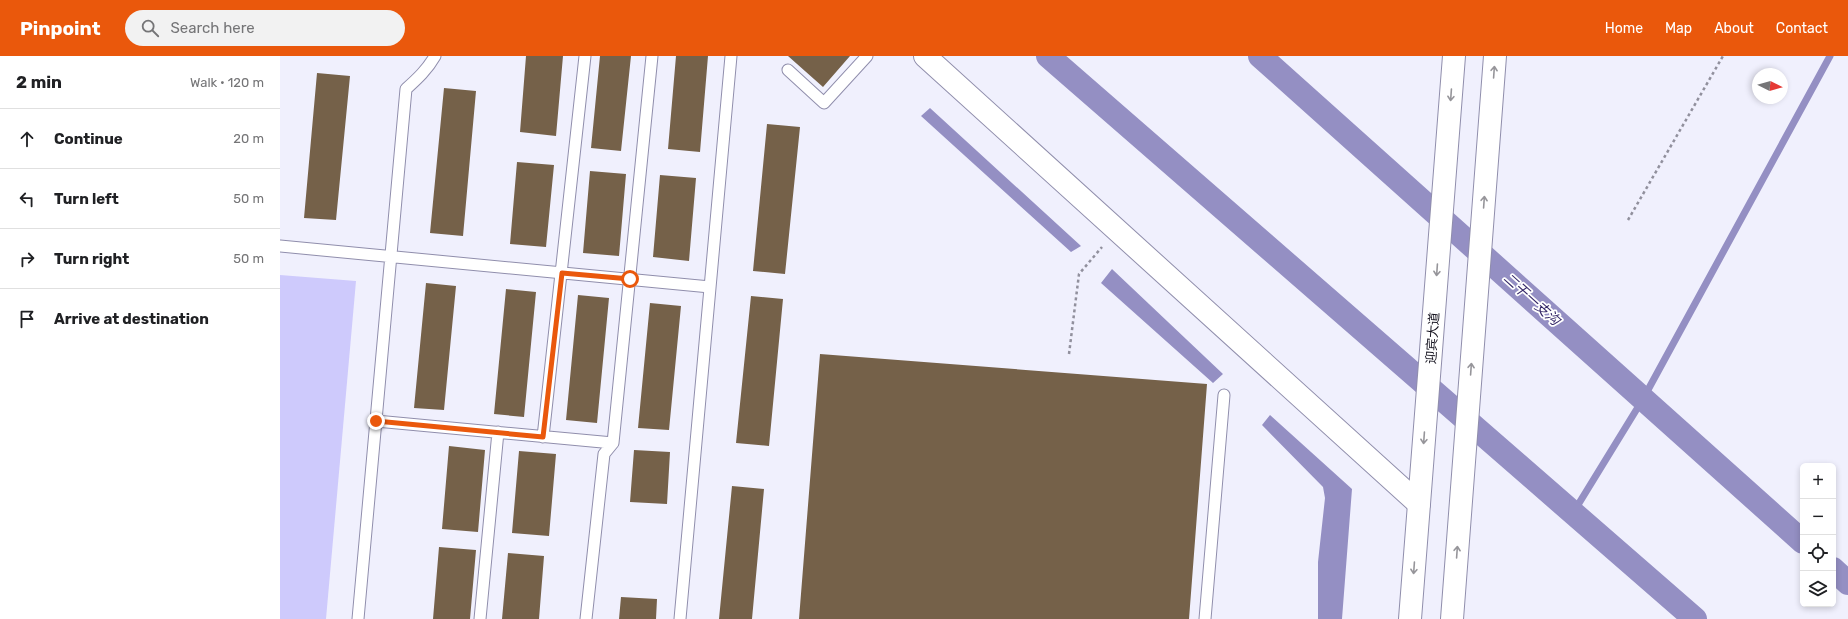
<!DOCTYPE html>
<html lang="en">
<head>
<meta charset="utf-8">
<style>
  :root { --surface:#fff; --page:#f2f2f2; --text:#202124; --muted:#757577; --line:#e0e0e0; --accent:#ea580c }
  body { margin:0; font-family:Rubik,"Noto Sans SC",sans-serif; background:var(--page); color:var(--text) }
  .controls { position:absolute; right:12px; bottom:12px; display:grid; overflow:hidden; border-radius:6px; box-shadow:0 2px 6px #0003 }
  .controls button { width:36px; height:36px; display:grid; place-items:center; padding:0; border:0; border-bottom:1px solid var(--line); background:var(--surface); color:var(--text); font:20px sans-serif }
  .compass { position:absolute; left:1472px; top:12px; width:36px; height:36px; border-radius:50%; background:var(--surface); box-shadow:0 2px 6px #0003; rotate:95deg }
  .stop { position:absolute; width:12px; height:12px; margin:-9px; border:3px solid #ea580c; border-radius:50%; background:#fff }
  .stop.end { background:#ea580c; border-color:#fff; box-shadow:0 1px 4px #0008 }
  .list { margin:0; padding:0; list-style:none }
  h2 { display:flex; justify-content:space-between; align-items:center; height:52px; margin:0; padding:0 16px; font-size:17px }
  h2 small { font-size:13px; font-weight:400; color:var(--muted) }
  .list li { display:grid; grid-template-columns:26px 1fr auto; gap:12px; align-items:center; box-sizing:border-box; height:60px; padding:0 16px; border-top:1px solid var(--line) }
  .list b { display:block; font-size:15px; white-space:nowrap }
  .list em { font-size:13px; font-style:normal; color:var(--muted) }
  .icon { flex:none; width:22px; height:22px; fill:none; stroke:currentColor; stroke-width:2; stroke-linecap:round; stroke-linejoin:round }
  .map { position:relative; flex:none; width:1568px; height:563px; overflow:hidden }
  header { display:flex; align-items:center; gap:24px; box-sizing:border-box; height:56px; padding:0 20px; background:var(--accent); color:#fff }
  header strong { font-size:19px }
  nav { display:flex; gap:22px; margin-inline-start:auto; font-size:14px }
  .search { width:280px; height:36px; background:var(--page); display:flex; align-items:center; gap:10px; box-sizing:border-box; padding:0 14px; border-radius:22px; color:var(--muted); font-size:15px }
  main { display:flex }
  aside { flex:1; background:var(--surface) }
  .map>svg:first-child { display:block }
  .green { fill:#cecafc }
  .water { fill:#948fc3 }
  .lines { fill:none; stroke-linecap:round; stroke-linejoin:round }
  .stream { stroke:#948fc3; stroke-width:7 }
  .canal { stroke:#948fc3; stroke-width:24 }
  .building { fill:#756149 }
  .lane-casing { stroke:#908eac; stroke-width:13 }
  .secondary-casing { stroke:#908eac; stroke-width:24 }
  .highway-casing { stroke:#908eac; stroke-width:24 }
  .path { stroke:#91909d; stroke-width:2.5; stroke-dasharray:3 3; stroke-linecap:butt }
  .lane { stroke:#fff; stroke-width:11 }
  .secondary { stroke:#fff; stroke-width:22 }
  .highway { stroke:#fff; stroke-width:22 }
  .oneway { stroke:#96959a }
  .route { stroke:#ea580c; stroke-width:5 }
  .labels { text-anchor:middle; stroke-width:3.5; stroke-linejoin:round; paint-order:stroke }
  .street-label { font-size:13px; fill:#15131f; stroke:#fff }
  .water-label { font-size:14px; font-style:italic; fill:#362969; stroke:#fff }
</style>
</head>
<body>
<header>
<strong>Pinpoint</strong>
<div class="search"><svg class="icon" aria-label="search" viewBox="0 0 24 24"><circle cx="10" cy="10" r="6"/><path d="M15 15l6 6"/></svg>Search here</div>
<nav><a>Home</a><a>Map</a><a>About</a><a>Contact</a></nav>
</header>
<main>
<aside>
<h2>2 min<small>Walk · 120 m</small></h2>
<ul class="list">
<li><svg class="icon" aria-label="ahead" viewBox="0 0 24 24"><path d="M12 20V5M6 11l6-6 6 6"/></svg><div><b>Continue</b></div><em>20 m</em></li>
<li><svg class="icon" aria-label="left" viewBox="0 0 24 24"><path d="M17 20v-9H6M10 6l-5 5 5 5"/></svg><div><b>Turn left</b></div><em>50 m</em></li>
<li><svg class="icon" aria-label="right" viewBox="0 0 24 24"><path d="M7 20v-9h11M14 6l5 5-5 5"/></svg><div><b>Turn right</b></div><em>50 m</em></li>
<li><svg class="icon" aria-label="arrive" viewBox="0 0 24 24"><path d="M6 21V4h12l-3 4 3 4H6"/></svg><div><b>Arrive at destination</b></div></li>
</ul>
</aside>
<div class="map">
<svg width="1568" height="563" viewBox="0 0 1568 563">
  <rect width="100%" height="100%" fill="#f0f0fd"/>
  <path class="green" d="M0 219 76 225 46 563H0Z"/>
  <path class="water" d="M650 52 801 190 791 196 641 60Z
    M832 213 943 318 933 327 821 227Z
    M990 359 1072 433 1062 563H1038V506L1045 442 1043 431 982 369Z"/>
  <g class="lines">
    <path class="stream" d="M1293 457 1363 343 1550 0"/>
    <path class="canal" d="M768 0 1415 563
      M980 0 1523 486
      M1553 513 1568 527"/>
  </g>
  <path class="building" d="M246 0H283L276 80 240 76Z
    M320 0H351L341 95 311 92Z
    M396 0H428L420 96 388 93Z
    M508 0H570L543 31Z
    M37 17 70 20 56 164 24 162Z
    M164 32 196 35 183 180 150 177Z
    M487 68 520 71 505 218 473 215Z
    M237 106 274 109 266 191 230 188Z
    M310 115 346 118 339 200 303 197Z
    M380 119 416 122 409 205 373 201Z
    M146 227 176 230 164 354 134 352Z
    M226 233 256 236 244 361 214 358Z
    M298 239 329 242 317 367 286 364Z
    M471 240 503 243 489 390 456 387Z
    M370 247 401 250 389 374 358 372Z
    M540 298 927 328 909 563H519Z
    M169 390 205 394 198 476 162 473Z
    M354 394 390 396 387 448 350 446Z
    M239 395 276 398 269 480 232 477Z
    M452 430 484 433 472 563H439Z
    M159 491 196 494 190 563H153Z
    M228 497 264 500 259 563H222Z
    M341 541 377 543 376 563H339Z"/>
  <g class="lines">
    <g class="lane-casing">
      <path id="lane" d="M508 14 544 47 587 0
        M0 190 430 231
        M96 365 333 387
        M263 381 305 0
        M78 563 126 33C137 23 147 14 155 0
        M200 563 218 376
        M306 563 324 398 333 387 372 0
        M400 563 451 0
        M925 563 944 339"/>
    </g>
    <g class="secondary-casing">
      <path id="secondary" d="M645 0 1139 448"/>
    </g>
    <g class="highway-casing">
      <path id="highway" d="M1130 563 1174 0
        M1172 563 1215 0"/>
    </g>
    <path class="path" d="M1348 164 1443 0
      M789 298 799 218 822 191"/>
    <use href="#lane" class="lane"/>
    <use href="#secondary" class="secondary"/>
    <use href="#highway" class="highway"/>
  </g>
  <defs><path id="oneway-shaft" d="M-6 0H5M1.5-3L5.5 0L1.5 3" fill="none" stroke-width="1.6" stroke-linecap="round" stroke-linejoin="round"/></defs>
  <g class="oneway">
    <use href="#oneway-shaft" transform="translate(1214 16) rotate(-86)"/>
    <use href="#oneway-shaft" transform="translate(1171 39) rotate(94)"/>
    <use href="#oneway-shaft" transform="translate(1204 146) rotate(-86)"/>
    <use href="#oneway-shaft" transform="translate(1157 214) rotate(94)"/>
    <use href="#oneway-shaft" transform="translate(1191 313) rotate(-86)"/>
    <use href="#oneway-shaft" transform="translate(1144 382) rotate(94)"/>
    <use href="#oneway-shaft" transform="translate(1177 496) rotate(-86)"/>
    <use href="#oneway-shaft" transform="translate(1134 512) rotate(94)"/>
  </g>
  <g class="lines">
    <path class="route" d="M96 365 263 381 282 217 350 223"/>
  </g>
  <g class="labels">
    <g class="street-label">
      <text transform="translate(1152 282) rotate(-86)" y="5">迎宾大道</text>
    </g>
    <g class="water-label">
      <text transform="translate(1252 243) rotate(42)" y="5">二干一支沟</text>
    </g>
  </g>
</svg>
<div class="controls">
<button>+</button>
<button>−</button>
<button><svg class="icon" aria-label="locate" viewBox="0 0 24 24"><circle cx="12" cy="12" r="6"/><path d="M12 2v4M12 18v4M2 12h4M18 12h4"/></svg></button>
<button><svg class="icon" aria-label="layers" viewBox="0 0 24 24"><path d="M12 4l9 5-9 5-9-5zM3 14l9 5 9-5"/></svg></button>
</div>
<svg class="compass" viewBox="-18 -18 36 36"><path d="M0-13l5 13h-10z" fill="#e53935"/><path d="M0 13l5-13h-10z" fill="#757577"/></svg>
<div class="stop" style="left:350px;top:223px"></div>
<div class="stop end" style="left:96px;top:365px"></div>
</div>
</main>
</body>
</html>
